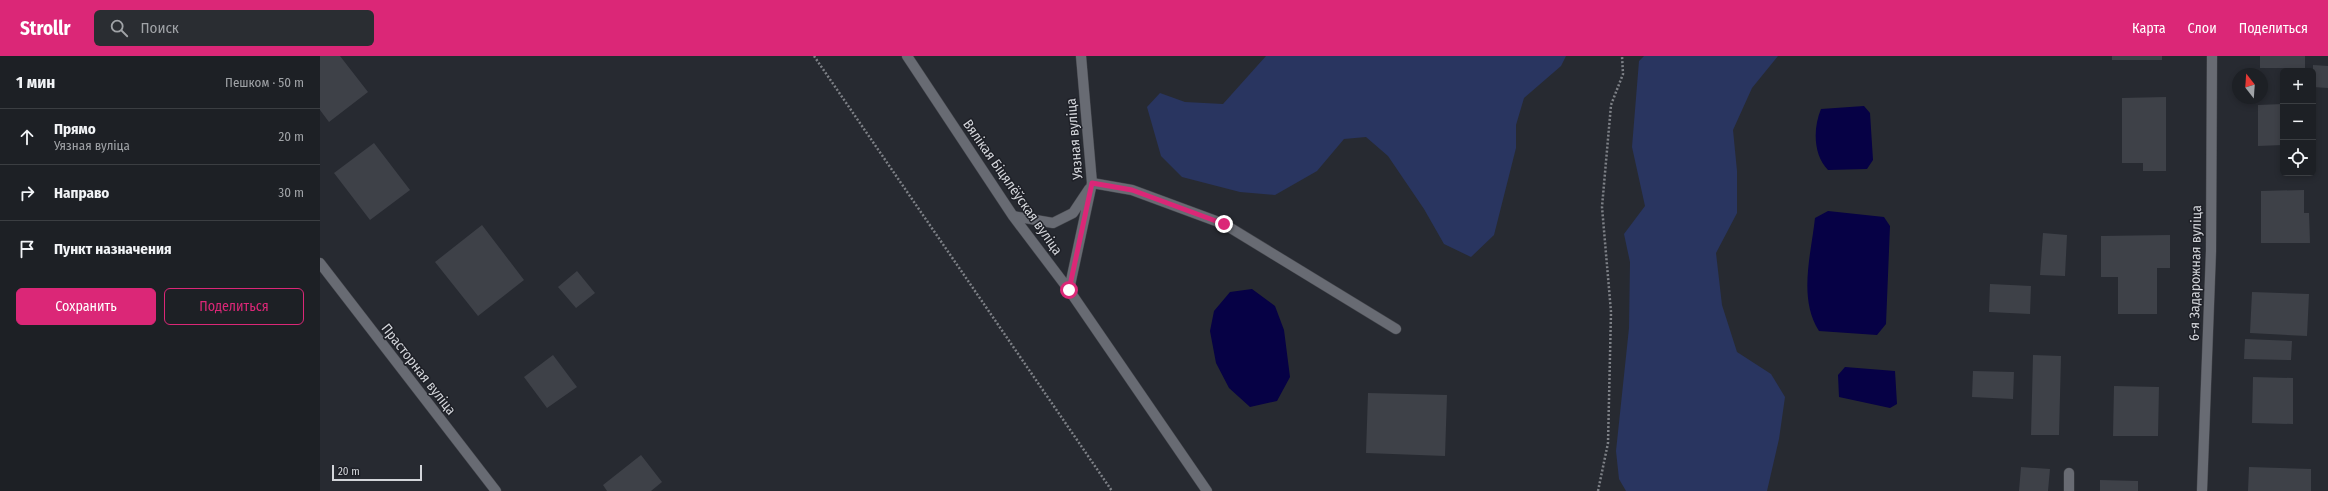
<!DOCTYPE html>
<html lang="ru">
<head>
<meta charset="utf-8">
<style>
  :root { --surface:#1d2025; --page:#2a2d32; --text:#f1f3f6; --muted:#a0a3a7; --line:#3b3e42; --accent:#db2777 }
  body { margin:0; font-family:"Fira Sans Condensed",sans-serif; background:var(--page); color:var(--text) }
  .controls { position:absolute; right:12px; top:12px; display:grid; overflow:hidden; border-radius:6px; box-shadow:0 2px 6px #0003 }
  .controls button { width:36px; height:36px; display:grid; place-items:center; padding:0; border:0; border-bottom:1px solid var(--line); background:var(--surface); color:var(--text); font:20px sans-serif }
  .compass { position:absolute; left:1912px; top:12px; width:36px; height:36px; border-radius:50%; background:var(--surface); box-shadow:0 2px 6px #0003; rotate:343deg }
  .scale { position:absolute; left:12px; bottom:10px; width:90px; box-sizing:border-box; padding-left:4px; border:2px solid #d3d5da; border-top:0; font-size:11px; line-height:14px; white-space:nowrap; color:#d3d5da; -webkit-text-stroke:3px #1e2027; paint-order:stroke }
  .stop { position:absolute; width:12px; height:12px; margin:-9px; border:3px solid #db2777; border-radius:50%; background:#fff }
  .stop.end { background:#db2777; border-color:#fff; box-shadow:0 1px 4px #0008 }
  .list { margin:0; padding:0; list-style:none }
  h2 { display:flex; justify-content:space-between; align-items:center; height:52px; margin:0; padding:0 16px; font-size:17px }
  h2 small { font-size:13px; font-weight:400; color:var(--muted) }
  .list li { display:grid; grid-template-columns:26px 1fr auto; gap:12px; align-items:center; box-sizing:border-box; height:56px; padding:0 16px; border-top:1px solid var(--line) }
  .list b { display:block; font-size:15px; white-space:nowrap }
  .list p { margin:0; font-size:13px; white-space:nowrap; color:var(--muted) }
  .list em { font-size:13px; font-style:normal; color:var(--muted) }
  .actions { display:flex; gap:8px; padding:12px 16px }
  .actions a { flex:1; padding:9px 0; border:1px solid var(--accent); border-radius:6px; text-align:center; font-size:14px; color:var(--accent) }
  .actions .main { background:var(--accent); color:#fff }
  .icon { flex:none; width:22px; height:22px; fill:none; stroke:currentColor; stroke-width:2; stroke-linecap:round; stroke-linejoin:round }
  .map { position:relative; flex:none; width:2008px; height:435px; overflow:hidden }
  header { display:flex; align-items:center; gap:24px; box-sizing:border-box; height:56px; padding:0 20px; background:var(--accent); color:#fff }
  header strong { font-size:19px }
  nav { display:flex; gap:22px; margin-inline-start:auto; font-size:14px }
  .search { width:280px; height:36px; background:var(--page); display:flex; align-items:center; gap:10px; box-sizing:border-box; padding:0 14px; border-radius:6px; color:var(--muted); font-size:15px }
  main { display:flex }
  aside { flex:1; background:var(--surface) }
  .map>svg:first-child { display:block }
  .green { fill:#293560 }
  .water { fill:#060145 }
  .building { fill:#3e4148 }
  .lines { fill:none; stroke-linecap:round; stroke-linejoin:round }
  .lane-casing { stroke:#43454b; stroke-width:11 }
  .street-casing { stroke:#43454b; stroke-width:11 }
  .path { stroke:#7e8187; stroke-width:2.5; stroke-dasharray:2 2; stroke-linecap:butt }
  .lane { stroke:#686b73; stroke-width:10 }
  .street { stroke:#686b73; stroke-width:10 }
  .route { stroke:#db2777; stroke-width:5 }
  .labels { text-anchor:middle; stroke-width:3; stroke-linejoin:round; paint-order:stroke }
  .street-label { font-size:14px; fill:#d3d5da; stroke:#1e2027 }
</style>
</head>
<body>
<header>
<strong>Strollr</strong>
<div class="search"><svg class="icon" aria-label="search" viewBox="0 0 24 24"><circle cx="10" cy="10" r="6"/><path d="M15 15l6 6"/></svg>Поиск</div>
<nav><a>Карта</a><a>Слои</a><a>Поделиться</a></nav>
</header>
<main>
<aside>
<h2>1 мин<small>Пешком · 50 m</small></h2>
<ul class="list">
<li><svg class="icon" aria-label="ahead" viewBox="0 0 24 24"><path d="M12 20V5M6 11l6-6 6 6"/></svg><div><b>Прямо</b><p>Уязная вуліца</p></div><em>20 m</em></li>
<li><svg class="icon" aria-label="right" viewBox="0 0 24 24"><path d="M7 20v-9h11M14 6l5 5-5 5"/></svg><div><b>Направо</b></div><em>30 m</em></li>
<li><svg class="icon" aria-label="arrive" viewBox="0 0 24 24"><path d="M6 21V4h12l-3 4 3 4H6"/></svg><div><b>Пункт назначения</b></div></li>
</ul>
<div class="actions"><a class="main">Сохранить</a><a>Поделиться</a></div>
</aside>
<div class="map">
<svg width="2008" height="435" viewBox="0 0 2008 435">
  <rect width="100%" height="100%" fill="#272a31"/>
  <path class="green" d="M946 0H1246L1241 10 1204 42 1196 69V92L1174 179 1151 201 1124 188 1104 153 1068 100 1046 81 1024 83 997 115 955 139 920 136 862 121 841 100 827 51 840 37 865 46 903 48Z
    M1324 0H1458L1432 32 1413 74 1417 115V157L1396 197 1402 249 1417 296 1451 318 1465 341 1459 383 1447 435H1306L1299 423 1296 395 1309 272 1310 206 1304 178 1325 150 1312 91 1319 5Z"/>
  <path class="water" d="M1544 50 1550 57 1553 104 1547 113 1508 114C1493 99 1493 72 1501 53Z
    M1508 155 1564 161 1570 170 1566 268 1557 279 1499 275C1478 242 1491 199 1495 162Z
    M932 233 955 250 964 274 970 321 957 345 930 351 909 332 896 307 890 275 894 255 910 236Z
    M1525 311 1575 315 1577 348 1570 352 1519 341 1518 319Z"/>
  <path class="building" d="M0 0H20L48 36 9 66 0 54Z
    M1792 0H1842V4H1792Z
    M1940 0H1985V12H1940Z
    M1993 9 2008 10V32L1993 31Z
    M1846 41V115H1823V107H1802V42Z
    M1963 48V89L1938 90V49Z
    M54 87 90 134 50 164 14 117Z
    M1984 134V157H1989L1990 187H1941V135Z
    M162 169 204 224 158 260 115 206Z
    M1723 177 1747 179 1745 220 1720 219Z
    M1850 179V212H1837V258H1798V221H1781V180Z
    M257 215 275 237 256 252 238 231Z
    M1670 228 1711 230 1710 258 1669 256Z
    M1932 236 1989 238 1987 280 1930 277Z
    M1925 283 1972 285 1971 304 1924 303Z
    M233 299 257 331 227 352 204 321Z
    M1713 299 1741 300 1739 379H1711Z
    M1653 315 1694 316 1693 343 1652 341Z
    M1933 321 1973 322V368L1932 367Z
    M1794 330 1839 331 1838 380H1793Z
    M1048 337 1127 339 1125 400 1046 397Z
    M321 399 342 426 331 435H287L283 429Z
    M1701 411 1730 413 1728 435H1699Z
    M1929 411 1991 413V435H1928Z
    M1780 424 1818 425V435H1780Z"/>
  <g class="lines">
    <g class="lane-casing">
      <path id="lane" d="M772 127 812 134 904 168 1076 273
        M1749 435V417"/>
    </g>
    <g class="street-casing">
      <path id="street" d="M587 0 693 160 749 234 887 435
        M693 160 733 167 753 157 769 133
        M0 207 176 435
        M749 234 772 127 761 0
        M1882 435 1891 195 1892 0"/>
    </g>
    <path class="path" d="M494 0 792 435
      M1278 435 1288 387 1291 256 1282 151 1291 49 1303 18 1302 0"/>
    <use href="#lane" class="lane"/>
    <use href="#street" class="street"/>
  </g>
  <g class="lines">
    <path class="route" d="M749 234 772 127 812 134 904 168"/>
  </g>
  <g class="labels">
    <g class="street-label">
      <text transform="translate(754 83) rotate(-95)" y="5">Уязная вуліца</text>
      <text transform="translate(693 131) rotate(55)" y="5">Вялікая Біцялёўская вуліца</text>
      <text transform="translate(1875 217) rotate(-89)" y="5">6-я Задарожная вуліца</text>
      <text transform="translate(99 313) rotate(52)" y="5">Прасторная вуліца</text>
    </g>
  </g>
</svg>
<div class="controls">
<button>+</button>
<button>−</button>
<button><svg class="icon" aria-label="locate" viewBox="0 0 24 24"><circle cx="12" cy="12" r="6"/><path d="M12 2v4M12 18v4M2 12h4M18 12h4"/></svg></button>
</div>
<svg class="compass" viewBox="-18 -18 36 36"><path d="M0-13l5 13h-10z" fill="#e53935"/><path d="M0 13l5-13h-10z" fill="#a0a3a7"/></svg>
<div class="scale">20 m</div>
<div class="stop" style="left:749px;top:234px"></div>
<div class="stop end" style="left:904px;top:168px"></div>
</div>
</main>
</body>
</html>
